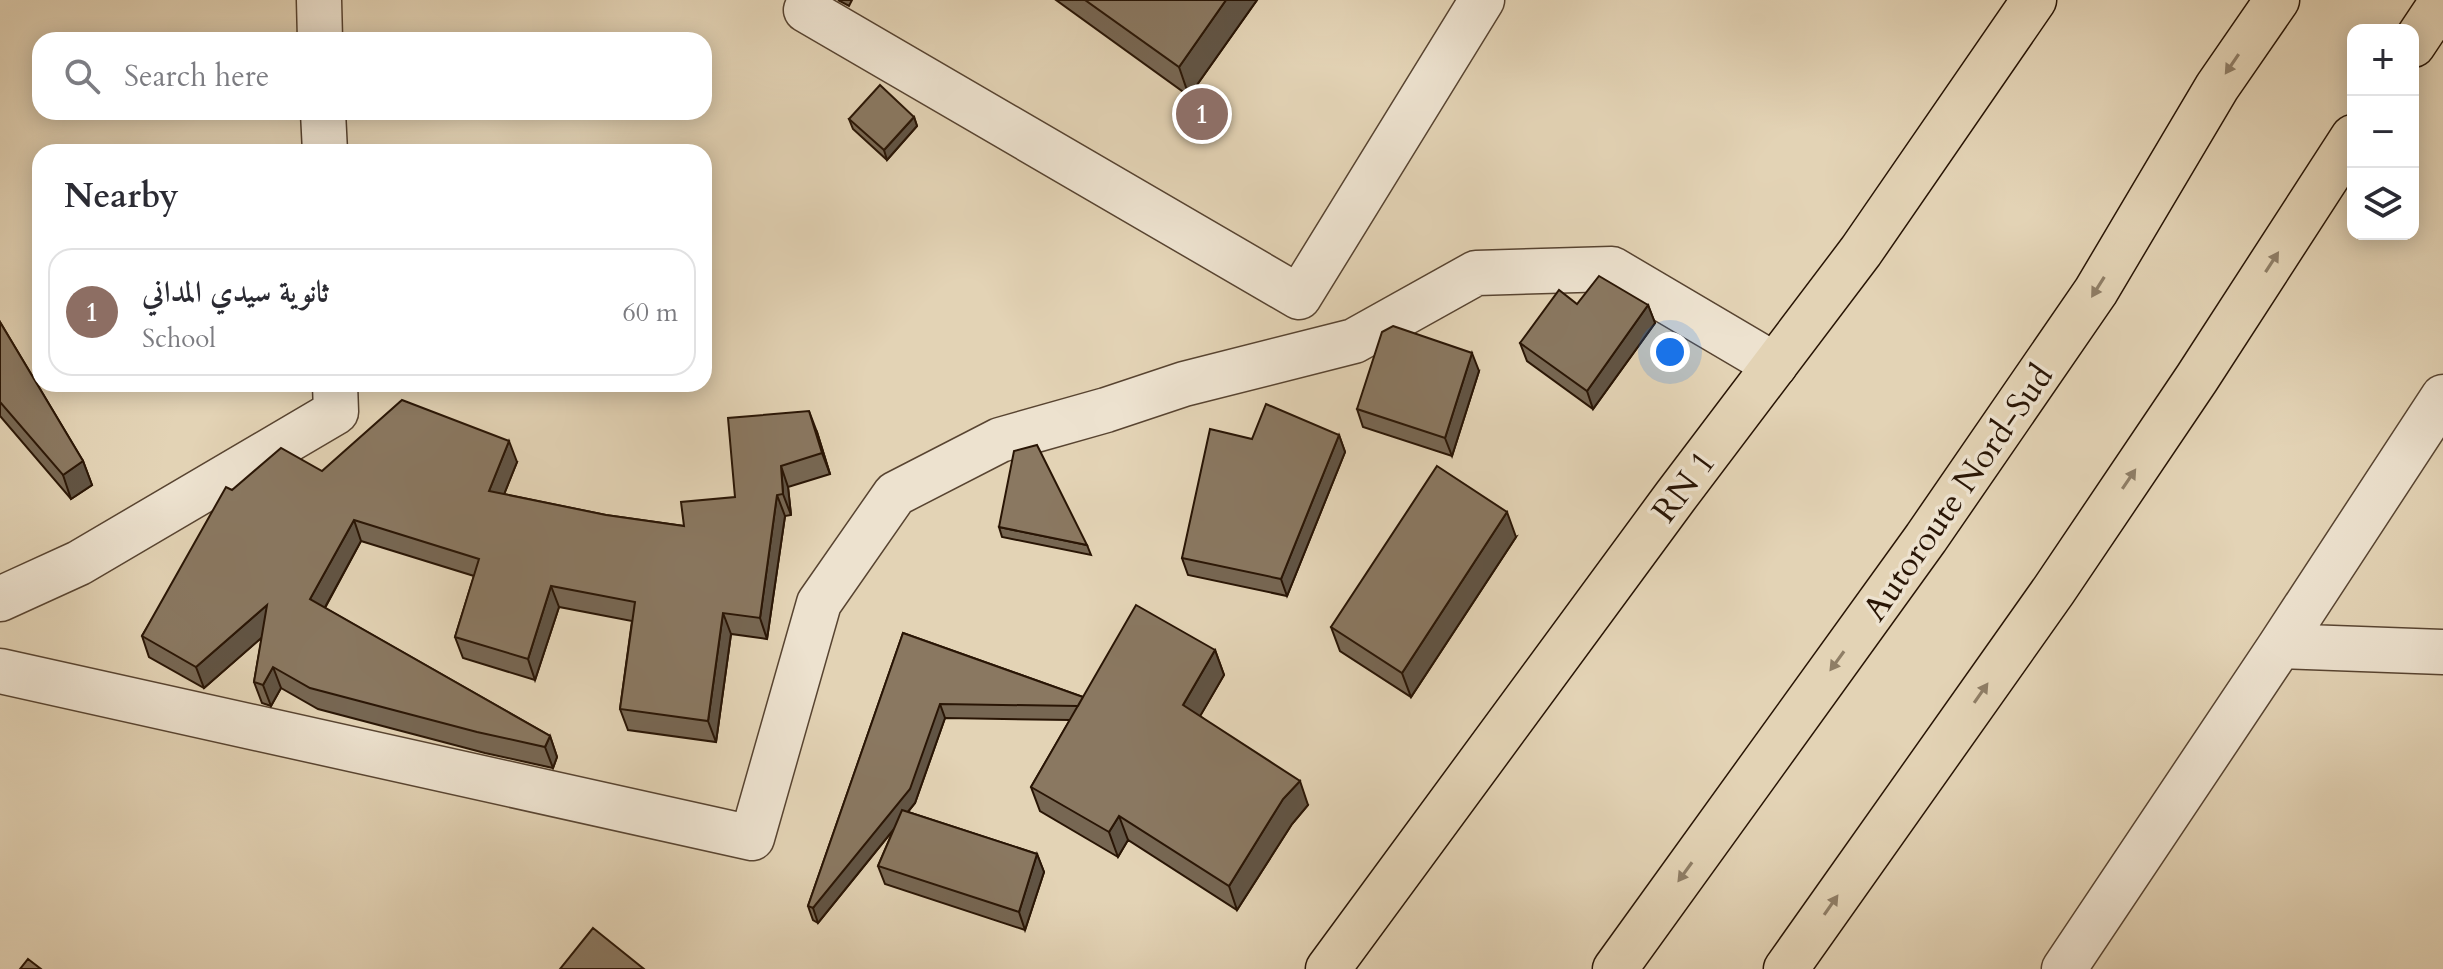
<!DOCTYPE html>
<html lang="en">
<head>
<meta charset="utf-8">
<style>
  :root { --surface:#fff; --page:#f2f2f3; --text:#2b2b33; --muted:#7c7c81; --line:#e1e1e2; --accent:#8f2418 }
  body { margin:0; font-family:Cardo,Amiri,serif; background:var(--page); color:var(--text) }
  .controls { position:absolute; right:24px; top:24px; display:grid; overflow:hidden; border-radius:16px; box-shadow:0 4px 20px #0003 }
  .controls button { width:72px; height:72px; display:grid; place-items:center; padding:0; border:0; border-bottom:2px solid var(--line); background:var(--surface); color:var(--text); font:40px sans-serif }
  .you { position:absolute; left:1670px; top:352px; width:28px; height:28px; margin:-20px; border:6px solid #fff; border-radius:50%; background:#1a73e8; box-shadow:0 0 0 12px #1a73e833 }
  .badge { display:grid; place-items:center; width:52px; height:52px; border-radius:50%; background:var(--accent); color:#fff; font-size:26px; font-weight:700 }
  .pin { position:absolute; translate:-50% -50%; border:4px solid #fff; box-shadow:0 2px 8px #0006 }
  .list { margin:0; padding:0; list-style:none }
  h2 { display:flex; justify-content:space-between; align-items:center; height:104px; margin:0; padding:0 32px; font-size:34px }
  h2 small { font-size:26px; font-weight:400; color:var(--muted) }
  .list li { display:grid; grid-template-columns:52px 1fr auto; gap:24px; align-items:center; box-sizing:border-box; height:128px; margin:0 16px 16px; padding:0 16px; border:2px solid var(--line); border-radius:24px }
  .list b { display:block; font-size:30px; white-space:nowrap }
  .list p { margin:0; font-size:26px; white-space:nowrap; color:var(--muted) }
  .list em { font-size:26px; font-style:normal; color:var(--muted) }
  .icon { flex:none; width:44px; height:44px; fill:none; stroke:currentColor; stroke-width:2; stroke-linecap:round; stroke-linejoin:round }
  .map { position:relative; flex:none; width:2443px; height:969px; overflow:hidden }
  .search { position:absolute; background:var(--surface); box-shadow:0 4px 20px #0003; left:32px; top:32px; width:680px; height:88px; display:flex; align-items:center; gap:20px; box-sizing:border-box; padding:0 28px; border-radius:24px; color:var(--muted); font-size:30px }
  .panel { position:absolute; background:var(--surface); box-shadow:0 4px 20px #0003; left:32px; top:144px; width:680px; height:248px; border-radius:24px }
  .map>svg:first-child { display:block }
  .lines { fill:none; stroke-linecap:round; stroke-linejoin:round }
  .street-casing { stroke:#584431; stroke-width:47 }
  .primary-casing { stroke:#291505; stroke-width:47 }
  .highway-casing { stroke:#291505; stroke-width:47 }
  .street { stroke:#ede2cf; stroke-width:44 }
  .primary { stroke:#e3d3b5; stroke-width:44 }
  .highway { stroke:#e3d3b5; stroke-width:44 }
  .wall { fill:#776753; stroke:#291505; stroke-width:2 }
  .shaded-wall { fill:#615444; stroke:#291505; stroke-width:2 }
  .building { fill:#8a7861; stroke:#291505; stroke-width:2 }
  .oneway { fill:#8f7e66 }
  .labels { text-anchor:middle; stroke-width:7; stroke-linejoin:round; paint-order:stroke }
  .street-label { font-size:34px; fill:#291505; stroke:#ede2cf }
</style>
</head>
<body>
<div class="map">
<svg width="2443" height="969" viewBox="0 0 2443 969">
  <rect width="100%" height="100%" fill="#e3d3b5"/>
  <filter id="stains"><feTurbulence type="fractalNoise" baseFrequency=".0025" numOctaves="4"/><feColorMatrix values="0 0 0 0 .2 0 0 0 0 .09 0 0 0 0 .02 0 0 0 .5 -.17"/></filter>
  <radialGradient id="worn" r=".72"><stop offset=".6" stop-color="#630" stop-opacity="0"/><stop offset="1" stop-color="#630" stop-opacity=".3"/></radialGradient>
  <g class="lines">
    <g class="street-casing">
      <path id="street" d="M319 0 320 40
        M806 10 1299 297 1482 0
        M323 112 325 152
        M0 599 79 563 336 412 335 384
        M2280 646 2443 652
        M0 671 752 838 819 603 895 494 1000 440 1106 410 1184 384 1354 341 1476 273 1612 269 1775 365
        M2064 969 2280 646 2443 397"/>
    </g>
    <g class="primary-casing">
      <path id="primary" d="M1328 969 1675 497 1861 251 2034 0"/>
    </g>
    <g class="highway-casing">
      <path id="highway" d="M2413 45 2443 0
        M1615 969 1926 538 2096 291 2217 87 2277 0
        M1786 969 2054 590 2197 378 2353 137"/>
    </g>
    <use href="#street" class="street"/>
    <use href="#primary" class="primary"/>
    <use href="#highway" class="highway"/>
  </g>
  <path class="wall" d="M838 0H852L849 6Z
    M1056 0H1257L1189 96Z
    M914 117 917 126 887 160 853 129 849 119Z
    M1577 304 1648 305 1655 323 1593 409 1527 361 1520 343Z
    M0 322 83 461 92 485 71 499 0 416Z
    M1479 371 1452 456 1363 427 1357 409Z
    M817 432 830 474 788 487 791 515 785 516 767 639 731 634 716 742 628 730 620 709 632 621 559 607 535 680 463 658 455 637 474 576 361 541 325 608 550 736 557 757 553 768 485 753 318 709 281 688 271 706 262 703 254 682 262 637 204 688 149 657 142 636 232 490 322 471 517 462 504 494 606 515 684 526 735 497Z
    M1339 435 1345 452 1287 596 1188 575 1182 558 1252 439Z
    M999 527 1087 545 1091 555 1002 537Z
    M1516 537 1411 697 1340 651 1331 627Z
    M903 633 1083 697 1215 650 1224 675 1200 716 1308 805 1292 824 1237 910 1128 840 1118 857 1040 811 1031 787 1070 720 945 718 915 803 908 812 1037 854 1044 872 1025 930 885 884 878 866 894 829 818 923 813 920 808 906Z"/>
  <path class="shaded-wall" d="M1226 0H1257L1189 96 1179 67Z
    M914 117 917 126 887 160 884 150Z
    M1648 305 1655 323 1593 409 1587 391Z
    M1472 353 1479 371 1452 456 1445 438Z
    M809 411 817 432 830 474 822 453Z
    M1339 435 1345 452 1287 596 1281 579Z
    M509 441 517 462 497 512 489 491Z
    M83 461 92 485 71 499 63 475Z
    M781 466 788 487 791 515 783 494Z
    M777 495 785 516 767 639 760 618Z
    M1507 512 1516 537 1411 697 1402 673Z
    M354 520 361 541 318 620 310 599Z
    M551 586 559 607 535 680 528 659Z
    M267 605 275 626 204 688 196 667Z
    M723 613 731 634 716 742 708 721Z
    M1215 650 1224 675 1192 730 1183 705Z
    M273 667 281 688 271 706 263 685Z
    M940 704 945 718 915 803 818 923 813 908Z
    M550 736 557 757 553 768 545 747Z
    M1300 781 1308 805 1292 824 1237 910 1229 886 1283 799Z
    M1119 816 1128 840 1118 857 1109 832Z
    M1037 854 1044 872 1025 930 1019 912Z"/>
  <path class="building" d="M1085 0H1226L1179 67Z
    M880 85 914 117 884 150 849 119Z
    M1599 276 1648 305 1587 391 1520 343 1559 290 1577 304Z
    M0 322 83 461 63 475 0 402Z
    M1393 326 1472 353 1445 438 1357 409 1382 332Z
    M402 400 509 441 489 491 606 515 684 526 681 502 735 497 728 418 809 411 822 453 781 466 783 494 777 495 760 618 723 613 708 721 620 709 635 602 551 586 528 659 455 637 479 559 354 520 310 599 550 736 545 747 477 732 310 688 273 667 263 685 254 682 267 605 196 667 142 636 226 487 232 490 281 448 322 471Z
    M1266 404 1339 435 1281 579 1182 558 1210 429 1252 439Z
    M1037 445 1087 545 999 527 1014 451Z
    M1437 466 1507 512 1402 673 1331 627Z
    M1136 605 1215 650 1183 705 1300 781 1283 799 1229 886 1119 816 1109 832 1031 787Z
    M903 633 1083 697 1078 706 940 704 910 789 813 908 808 906Z
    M902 810 1037 854 1019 912 878 866Z
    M593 928 644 969H560Z
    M28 959 41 969H20Z"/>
  <defs><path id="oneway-solid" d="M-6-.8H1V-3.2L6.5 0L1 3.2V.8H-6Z" transform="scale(2)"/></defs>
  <g class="oneway">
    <use href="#oneway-solid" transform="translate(2232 64) rotate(124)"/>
    <use href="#oneway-solid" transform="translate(2272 262) rotate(-57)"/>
    <use href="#oneway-solid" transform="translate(2098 287) rotate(122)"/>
    <use href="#oneway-solid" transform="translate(2129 479) rotate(-56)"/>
    <use href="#oneway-solid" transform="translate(1837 661) rotate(126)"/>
    <use href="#oneway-solid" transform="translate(1981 693) rotate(-55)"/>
    <use href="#oneway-solid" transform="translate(1685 872) rotate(126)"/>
    <use href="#oneway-solid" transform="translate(1831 905) rotate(-55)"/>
  </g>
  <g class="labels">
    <g class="street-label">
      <text transform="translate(1683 486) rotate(-53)" y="12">RN 1</text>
      <text transform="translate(1957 492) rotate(-55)" y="12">Autoroute Nord-Sud</text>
    </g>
  </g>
  <rect width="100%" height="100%" filter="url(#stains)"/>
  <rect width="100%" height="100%" fill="url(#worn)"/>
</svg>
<div class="controls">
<button>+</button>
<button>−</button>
<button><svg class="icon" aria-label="layers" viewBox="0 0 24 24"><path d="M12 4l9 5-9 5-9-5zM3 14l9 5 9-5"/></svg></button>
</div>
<div class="you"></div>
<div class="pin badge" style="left:1202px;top:114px;background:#8d6e63">1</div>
<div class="search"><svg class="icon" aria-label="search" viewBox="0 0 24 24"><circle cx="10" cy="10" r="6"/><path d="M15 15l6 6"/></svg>Search here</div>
<section class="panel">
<h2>Nearby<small></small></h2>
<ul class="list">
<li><span class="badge" style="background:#8d6e63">1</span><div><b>ثانوية سيدي المداني</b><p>School</p></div><em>60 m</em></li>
</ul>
</section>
</div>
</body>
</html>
